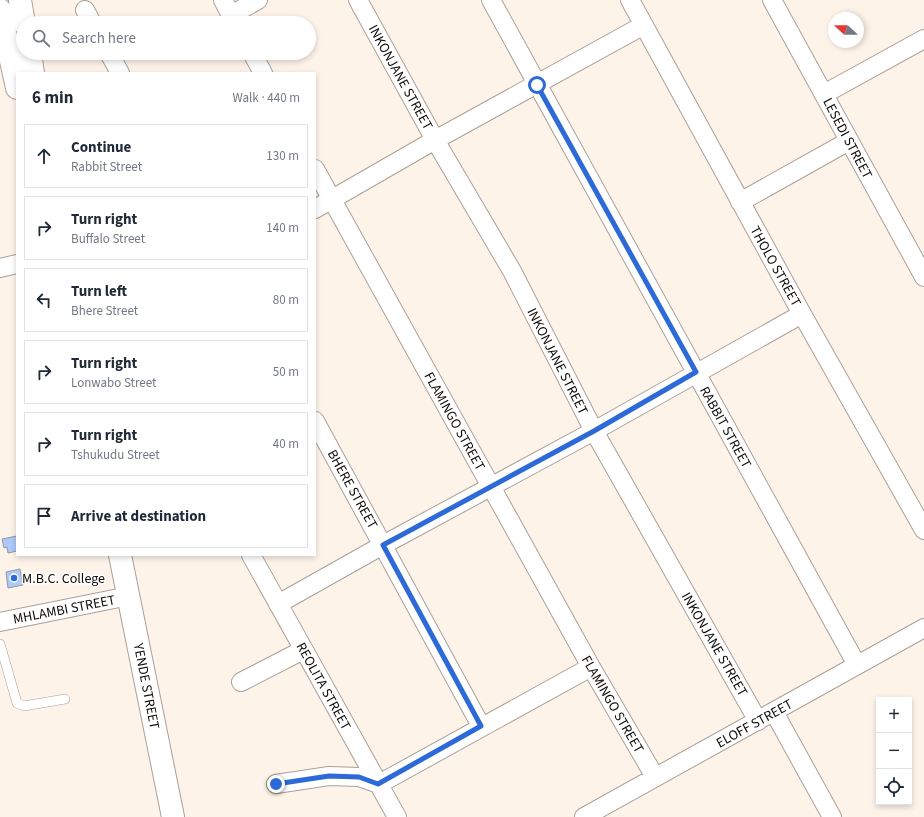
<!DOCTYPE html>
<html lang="en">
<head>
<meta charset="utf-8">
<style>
  :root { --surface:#fff; --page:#f6f6f7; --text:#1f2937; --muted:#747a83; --line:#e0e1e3 }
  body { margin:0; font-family:"Source Sans 3",sans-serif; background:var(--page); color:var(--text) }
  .controls { position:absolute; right:12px; bottom:12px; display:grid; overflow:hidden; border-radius:0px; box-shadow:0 2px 6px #0003 }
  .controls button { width:36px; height:36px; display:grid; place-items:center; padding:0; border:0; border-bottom:1px solid var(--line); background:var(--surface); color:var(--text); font:20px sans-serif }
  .compass { position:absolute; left:828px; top:12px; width:36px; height:36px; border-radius:50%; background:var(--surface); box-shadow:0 2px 6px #0003; rotate:292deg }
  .stop { position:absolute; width:12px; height:12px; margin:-9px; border:3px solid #2d69d7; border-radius:50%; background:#fff }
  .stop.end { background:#2d69d7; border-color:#fff; box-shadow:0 1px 4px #0008 }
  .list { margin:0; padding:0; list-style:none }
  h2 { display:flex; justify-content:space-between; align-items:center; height:52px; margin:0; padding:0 16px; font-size:17px }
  h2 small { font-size:13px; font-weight:400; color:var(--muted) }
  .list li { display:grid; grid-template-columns:26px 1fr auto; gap:12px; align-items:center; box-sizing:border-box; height:64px; margin:0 8px 8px; padding:0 8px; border:1px solid var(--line); border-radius:0px }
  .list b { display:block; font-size:15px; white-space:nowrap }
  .list p { margin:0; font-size:13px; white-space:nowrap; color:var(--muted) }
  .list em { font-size:13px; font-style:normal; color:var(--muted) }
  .icon { flex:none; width:22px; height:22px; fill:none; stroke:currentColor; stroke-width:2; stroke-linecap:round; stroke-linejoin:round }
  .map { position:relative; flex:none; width:924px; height:817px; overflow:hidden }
  .search { position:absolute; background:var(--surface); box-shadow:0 2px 6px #0003; left:16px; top:16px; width:300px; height:44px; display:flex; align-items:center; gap:10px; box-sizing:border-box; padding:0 14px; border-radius:22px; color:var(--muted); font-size:15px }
  .panel { position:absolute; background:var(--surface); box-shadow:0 2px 6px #0003; left:16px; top:72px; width:300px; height:484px; border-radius:0px }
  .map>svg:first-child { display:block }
  .building { fill:#adc9fa; stroke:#9298a3 }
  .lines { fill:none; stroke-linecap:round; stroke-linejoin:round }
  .service-casing { stroke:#aaa097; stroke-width:10 }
  .minor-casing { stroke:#aaa097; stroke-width:20 }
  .tertiary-casing { stroke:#aaa097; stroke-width:24 }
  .service { stroke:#fff; stroke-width:9 }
  .minor { stroke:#fff; stroke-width:18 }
  .tertiary { stroke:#fff; stroke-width:22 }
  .route { stroke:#2d69d7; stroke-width:5 }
  .poi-dot { fill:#2d69d7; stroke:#fff; stroke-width:1.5 }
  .labels { text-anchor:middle; stroke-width:3; stroke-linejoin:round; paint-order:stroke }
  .street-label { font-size:14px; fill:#0e0b08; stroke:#fff }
  .poi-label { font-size:14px; fill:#0e0b08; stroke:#fff; text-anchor:start }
</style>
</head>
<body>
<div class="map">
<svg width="924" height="817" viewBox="0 0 924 817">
  <rect width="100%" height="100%" fill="#fdf3e9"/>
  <path class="building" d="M17 536V551L8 553 7 547 4 548 2 539Z
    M20 569 23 585 8 588 6 572Z"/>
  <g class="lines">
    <g class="service-casing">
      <path id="service" d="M0 644 17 703 24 706 65 699"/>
    </g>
    <g class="minor-casing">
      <path id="minor" d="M223 0 235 23
        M358 0 435 140 512 271 594 431 758 721
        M491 0 857 665
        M630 0 802 314 924 530
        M772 0 924 277
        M85 10 92 23
        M231 15 258 0
        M109 53 120 73
        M252 53 263 73
        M824 94 924 39
        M315 169 591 667 655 777
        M740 202 849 141
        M315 209 435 140 644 25
        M0 268 17 264
        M315 421 481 726
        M251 555 397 817
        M278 604 383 545 594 431 802 314
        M0 622 129 596
        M241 682 303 650
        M774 712 832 817
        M276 784 329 776 359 777 379 784
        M379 784 591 667
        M584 817 924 628"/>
    </g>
    <g class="tertiary-casing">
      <path id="tertiary" d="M20 0 24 23
        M0 10 17 88
        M30 53 33 73
        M120 555 173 817"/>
    </g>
    <use href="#service" class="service"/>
    <use href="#minor" class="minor"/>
    <use href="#tertiary" class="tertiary"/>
  </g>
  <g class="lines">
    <path class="route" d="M276 784 329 776 359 777 378 784 481 726 383 545 594 431 696 372 537 85"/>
  </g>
  <circle class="poi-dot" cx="14" cy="578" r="4"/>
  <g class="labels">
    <g class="street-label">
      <text transform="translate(401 77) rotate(61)" y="5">INKONJANE STREET</text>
      <text transform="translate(848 138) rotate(62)" y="5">LESEDI STREET</text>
      <text transform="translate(776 266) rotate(61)" y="5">THOLO STREET</text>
      <text transform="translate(558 361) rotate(63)" y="5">INKONJANE STREET</text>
      <text transform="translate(455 421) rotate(61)" y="5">FLAMINGO STREET</text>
      <text transform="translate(726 427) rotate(61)" y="5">RABBIT STREET</text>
      <text transform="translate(353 489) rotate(61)" y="5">BHERE STREET</text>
      <text transform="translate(64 609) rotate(-11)" y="5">MHLAMBI STREET</text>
      <text transform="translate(715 644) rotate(60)" y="5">INKONJANE STREET</text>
      <text transform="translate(147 686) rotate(79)" y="5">YENDE STREET</text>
      <text transform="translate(324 686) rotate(61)" y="5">REOLITA STREET</text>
      <text transform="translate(613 704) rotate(60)" y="5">FLAMINGO STREET</text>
      <text transform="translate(754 723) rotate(-29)" y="5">ELOFF STREET</text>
    </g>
    <g class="poi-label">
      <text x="22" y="583">M.B.C. College</text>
    </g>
  </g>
</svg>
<div class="controls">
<button>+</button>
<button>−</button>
<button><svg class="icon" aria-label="locate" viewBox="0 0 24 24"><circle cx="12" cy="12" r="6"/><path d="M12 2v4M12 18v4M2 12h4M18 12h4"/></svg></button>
</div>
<svg class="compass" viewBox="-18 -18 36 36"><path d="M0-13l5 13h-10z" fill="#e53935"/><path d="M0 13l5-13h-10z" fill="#747a83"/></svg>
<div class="stop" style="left:537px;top:85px"></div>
<div class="stop end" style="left:276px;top:784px"></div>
<div class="search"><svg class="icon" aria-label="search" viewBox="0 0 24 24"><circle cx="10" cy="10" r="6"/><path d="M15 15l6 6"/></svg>Search here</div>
<section class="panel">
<h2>6 min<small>Walk · 440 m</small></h2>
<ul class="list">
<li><svg class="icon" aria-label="ahead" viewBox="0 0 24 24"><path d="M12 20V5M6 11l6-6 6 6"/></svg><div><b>Continue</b><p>Rabbit Street</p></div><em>130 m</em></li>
<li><svg class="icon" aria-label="right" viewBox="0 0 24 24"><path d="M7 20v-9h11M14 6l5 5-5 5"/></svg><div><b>Turn right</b><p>Buffalo Street</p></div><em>140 m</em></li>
<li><svg class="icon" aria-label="left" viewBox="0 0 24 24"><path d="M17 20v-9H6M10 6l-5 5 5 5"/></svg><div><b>Turn left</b><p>Bhere Street</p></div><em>80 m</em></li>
<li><svg class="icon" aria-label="right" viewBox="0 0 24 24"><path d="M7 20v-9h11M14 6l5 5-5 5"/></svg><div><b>Turn right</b><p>Lonwabo Street</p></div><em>50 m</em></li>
<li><svg class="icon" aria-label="right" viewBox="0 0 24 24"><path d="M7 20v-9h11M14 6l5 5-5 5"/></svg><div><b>Turn right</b><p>Tshukudu Street</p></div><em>40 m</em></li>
<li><svg class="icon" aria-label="arrive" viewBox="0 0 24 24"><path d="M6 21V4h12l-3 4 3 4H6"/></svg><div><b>Arrive at destination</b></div></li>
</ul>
</section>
</div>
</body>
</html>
